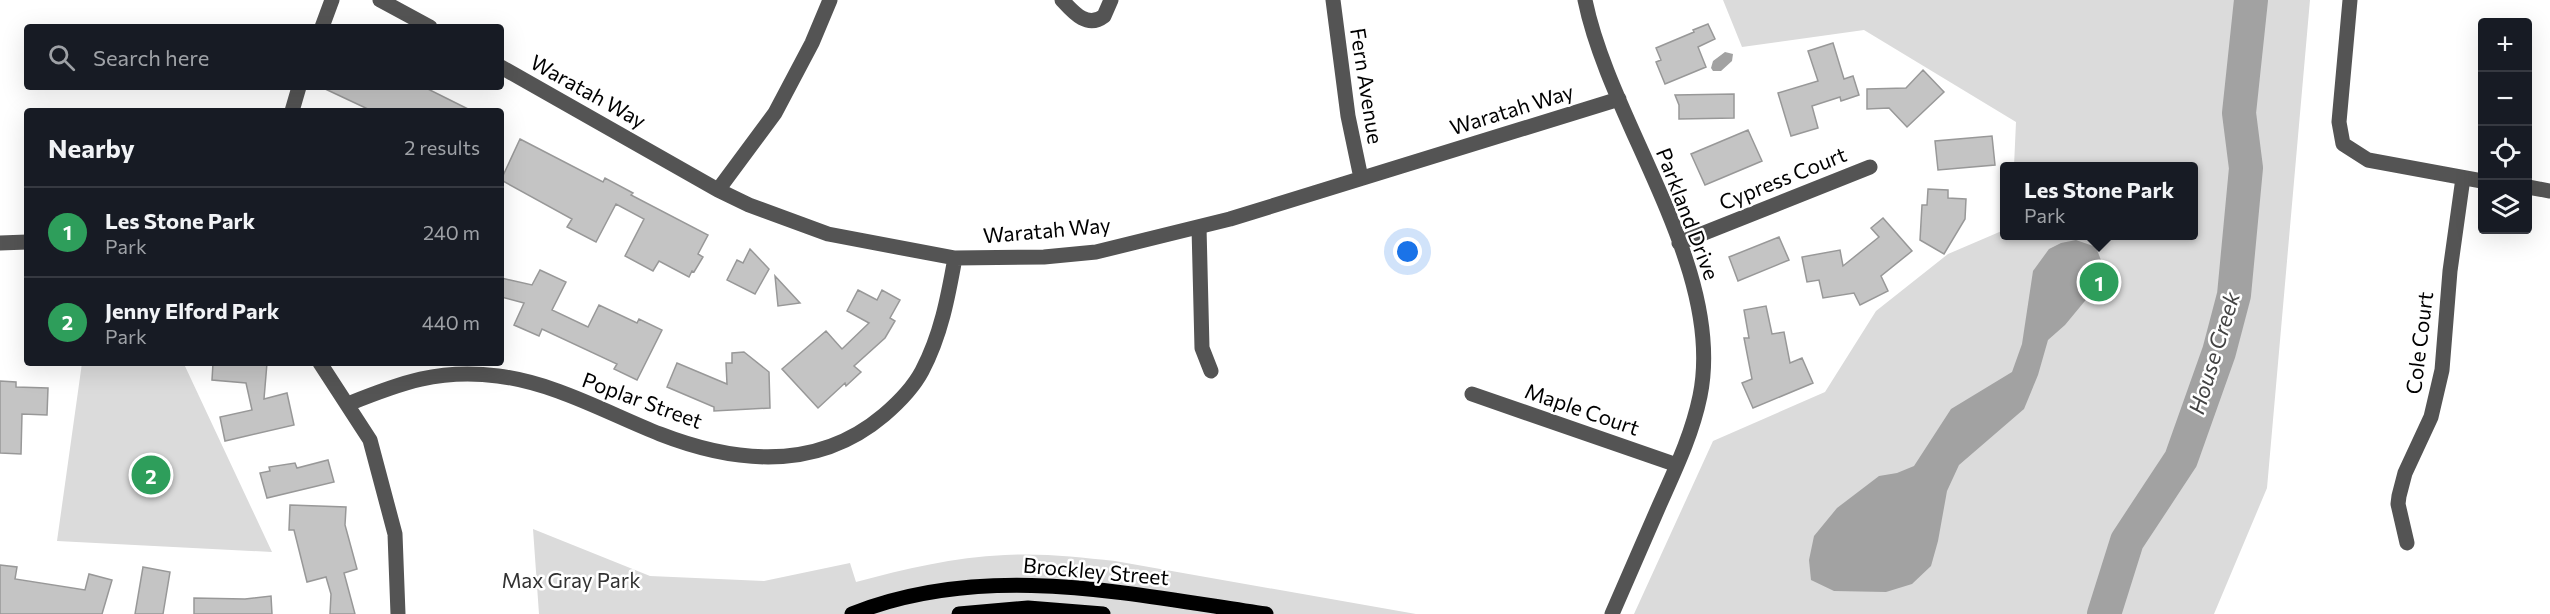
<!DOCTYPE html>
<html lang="en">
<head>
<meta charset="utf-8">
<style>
  :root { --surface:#171b24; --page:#20242c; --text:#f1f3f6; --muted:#9ea1a6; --line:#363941; --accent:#858687 }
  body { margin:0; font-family:Commissioner,sans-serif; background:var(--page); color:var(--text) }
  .controls { position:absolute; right:18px; top:18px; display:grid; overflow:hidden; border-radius:6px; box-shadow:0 6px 24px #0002 }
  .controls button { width:54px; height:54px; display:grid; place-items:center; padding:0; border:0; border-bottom:2px solid var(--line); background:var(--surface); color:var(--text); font:30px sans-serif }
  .you { position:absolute; left:1408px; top:252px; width:21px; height:21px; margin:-15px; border:4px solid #fff; border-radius:50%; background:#1a73e8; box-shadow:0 0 0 9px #1a73e833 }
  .badge { display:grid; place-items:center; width:39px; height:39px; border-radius:50%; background:var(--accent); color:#fff; font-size:20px; font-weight:700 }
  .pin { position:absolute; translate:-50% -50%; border:3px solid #fff; box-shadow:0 2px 6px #0006 }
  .popup { position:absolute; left:2000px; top:162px; width:198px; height:78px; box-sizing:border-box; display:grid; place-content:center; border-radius:6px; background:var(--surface); filter:drop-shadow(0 2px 4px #0005); font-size:20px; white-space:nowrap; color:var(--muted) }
  .popup b { font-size:22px; color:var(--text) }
  .popup::after { content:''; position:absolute; left:50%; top:100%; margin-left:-12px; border:12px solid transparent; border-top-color:var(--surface) }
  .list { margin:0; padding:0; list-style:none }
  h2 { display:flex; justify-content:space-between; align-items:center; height:78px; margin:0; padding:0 24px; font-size:26px }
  h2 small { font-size:20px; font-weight:400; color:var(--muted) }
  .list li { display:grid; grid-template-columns:39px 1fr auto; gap:18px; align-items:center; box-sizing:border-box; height:90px; padding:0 24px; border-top:2px solid var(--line) }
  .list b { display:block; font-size:22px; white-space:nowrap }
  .list p { margin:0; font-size:20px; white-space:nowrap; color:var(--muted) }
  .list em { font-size:20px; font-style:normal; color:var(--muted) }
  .icon { flex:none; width:33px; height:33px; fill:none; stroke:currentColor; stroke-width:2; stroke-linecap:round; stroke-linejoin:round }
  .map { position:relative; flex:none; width:2550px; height:614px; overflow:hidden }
  .search { position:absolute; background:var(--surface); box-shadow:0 6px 24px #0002; left:24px; top:24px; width:480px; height:66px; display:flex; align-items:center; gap:15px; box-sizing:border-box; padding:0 21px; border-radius:6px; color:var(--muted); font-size:22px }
  .panel { position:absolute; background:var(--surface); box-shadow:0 6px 24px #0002; left:24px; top:108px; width:480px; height:258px; border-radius:6px }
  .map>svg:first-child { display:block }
  .green { fill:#dbdbdb }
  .water { fill:#a2a2a2 }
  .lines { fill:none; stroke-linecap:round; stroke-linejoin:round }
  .river { stroke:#a2a2a2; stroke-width:34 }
  .building { fill:#c4c4c4; stroke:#989898; stroke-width:1.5 }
  .major-casing { stroke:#dbdbdb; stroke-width:18 }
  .minor { stroke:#545454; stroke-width:15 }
  .major { stroke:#000; stroke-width:15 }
  .labels { text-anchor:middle; stroke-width:5; stroke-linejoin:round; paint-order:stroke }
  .street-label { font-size:21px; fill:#000; stroke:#fff }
  .park-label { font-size:21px; fill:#323232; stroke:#fff }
  .water-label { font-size:22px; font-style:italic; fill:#434343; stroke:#fff }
</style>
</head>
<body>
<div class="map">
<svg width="2550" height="614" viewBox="0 0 2550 614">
  <rect width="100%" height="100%" fill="#fff"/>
  <path class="green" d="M1723 0H2310L2267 488 2214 614H1634L1713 441 1825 392 1876 311 1948 254 2004 230V236H2194V166H2014L2016 122 1864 30 1742 47Z
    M82 363H123L124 366 184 364 272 552 57 541Z
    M533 529 650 576 764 581 850 563 856 582C905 569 954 557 1005 555 1042 553 1078 557 1115 561L1416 614H539Z"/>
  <path class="water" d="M1725 52 1733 54 1732 61 1721 71H1713L1711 68 1713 61Z
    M2076 240 2096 247 2105 271 2094 290 2065 325 2048 340 2038 375 2024 409 1959 465 1947 491 1938 541 1931 566 1912 584 1886 592 1834 591 1811 580 1809 560 1814 536 1837 508 1879 476 1897 473 1914 466 1951 409 2012 372 2022 344 2033 271 2049 249 2061 243Z"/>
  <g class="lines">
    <path class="river" d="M2104 614 2127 541 2181 459 2219 352 2234 295 2246 168 2239 113 2251 0"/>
  </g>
  <path class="building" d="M1708 24 1715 39 1698 47 1706 67 1665 84 1656 62 1661 60 1656 48 1694 32 1693 30Z
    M1833 43 1844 79 1853 76 1859 95 1841 101 1840 97 1812 106 1818 128 1791 136 1778 93 1818 81 1808 51Z
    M1923 70 1944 92 1907 127 1889 108 1867 109V89L1906 88Z
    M321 87H424L472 111H372Z
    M1734 94V118L1679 119V105L1675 95Z
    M1748 130 1762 161 1705 185 1691 154Z
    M1992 136 1995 165 1938 170 1935 141Z
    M520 139 603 182 605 178 633 193 631 195 708 235 698 254 703 257 694 272 692 271 689 277 659 261 653 271 625 256 644 219 616 204 596 242 567 227 572 219 501 180Z
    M1928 189 1948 190V198L1966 199 1965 219 1944 254 1920 240 1922 205H1927Z
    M1883 218 1912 251 1881 276 1888 291 1860 305 1854 293 1823 298 1819 280 1807 282 1802 257 1840 250 1843 266 1879 237 1871 228Z
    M1779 237 1789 260 1738 281 1729 257Z
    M750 249 769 269 755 294 727 280 737 260 743 263Z
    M540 270 566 282 552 310 588 327 599 305 637 323 639 319 662 330 637 380 614 369 617 364 542 329 539 336 514 325 524 303 501 297V278L532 285Z
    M775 276 800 303 778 306Z
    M858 290 877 300 882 290 900 300 890 318 895 321 885 338 854 366 861 372 846 386 845 383 818 408 782 369 826 331 842 349 869 323 847 311Z
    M1766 306 1772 334 1784 332 1790 363 1802 358 1813 383 1753 408 1742 383 1752 379 1744 338H1749L1744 310Z
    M744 352 769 372 770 408 714 411V407L667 387 677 363 727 384 726 363H732V353Z
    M213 363H267L264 399 287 393 294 425 225 441 220 417 252 410 246 383 212 380Z
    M0 381 16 382V387L48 388 47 415 22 414 21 454 0 453Z
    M328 460 334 482 267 498 260 473 270 471 269 467 295 463 297 468Z
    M290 505 346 507 345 525 357 569 344 573 355 614H330L331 594 326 577 307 582 294 530H289Z
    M0 565 17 567 15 579 85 590 89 574 112 580 102 614H0Z
    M143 567 170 572 163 614H135Z
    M271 596 272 614H194V598L245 599Z"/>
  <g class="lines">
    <g class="major-casing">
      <path id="major" d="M852 614C985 561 1129 594 1266 614
        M959 614 1028 608 1103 614"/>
    </g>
    <path class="minor" d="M380 0 430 27
      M1062 0C1073 12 1087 29 1104 16L1111 0
      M1333 0 1348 116 1361 178
      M1585 0C1610 123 1726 269 1700 396 1692 435 1675 470 1659 506 1643 542 1628 578 1612 614
      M2350 0 2339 122 2343 144 2368 160 2482 181
      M322 27 332 0
      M501 67 718 190 749 205 828 234 955 258 1044 257 1096 252 1230 219 1619 99
      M292 111 299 87
      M2528 187 2550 191
      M718 190 775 113 812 43 830 0
      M1199 227 1202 348 1211 371
      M0 243 27 242
      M1679 243 1870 167
      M320 363 370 440 395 534 398 614
      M1472 394 1677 465
      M348 404C400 383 440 368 498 376 555 383 607 413 660 434 737 464 818 471 884 415 898 403 913 388 922 371 941 335 948 297 955 258
      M2407 543 2398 504 2399 496 2405 473 2431 417 2442 370 2450 271 2463 178"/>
    <use href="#major" class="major"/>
  </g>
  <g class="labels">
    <g class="street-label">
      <text transform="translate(1366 86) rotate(81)" y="7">Fern Avenue</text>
      <text transform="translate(588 92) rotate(29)" y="7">Waratah Way</text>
      <text transform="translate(1512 110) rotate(-17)" y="7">Waratah Way</text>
      <text transform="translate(1783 179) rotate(-22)" y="7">Cypress Court</text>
      <text transform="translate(1687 214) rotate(69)" y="7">Parkland Drive</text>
      <text transform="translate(1047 231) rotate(-5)" y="7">Waratah Way</text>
      <text transform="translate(2420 343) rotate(-83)" y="7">Cole Court</text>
      <text transform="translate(642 401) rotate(20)" y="7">Poplar Street</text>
      <text transform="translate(1582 410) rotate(19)" y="7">Maple Court</text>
      <text transform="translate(1096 572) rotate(5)" y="7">Brockley Street</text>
    </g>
    <g class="park-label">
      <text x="571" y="588">Max Gray Park</text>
    </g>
    <g class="water-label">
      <text transform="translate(2214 353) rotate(-73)" y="8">House Creek</text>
    </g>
  </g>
</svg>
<div class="controls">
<button>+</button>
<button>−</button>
<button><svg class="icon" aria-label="locate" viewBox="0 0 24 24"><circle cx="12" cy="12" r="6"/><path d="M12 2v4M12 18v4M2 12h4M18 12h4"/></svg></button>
<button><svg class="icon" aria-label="layers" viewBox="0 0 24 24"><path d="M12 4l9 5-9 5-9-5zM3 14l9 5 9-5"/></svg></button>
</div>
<div class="you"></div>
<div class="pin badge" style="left:2099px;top:282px;background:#2e9e5b">1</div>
<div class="popup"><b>Les Stone Park</b>Park</div>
<div class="pin badge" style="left:151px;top:475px;background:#2e9e5b">2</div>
<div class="search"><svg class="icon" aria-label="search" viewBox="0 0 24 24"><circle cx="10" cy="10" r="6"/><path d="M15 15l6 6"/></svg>Search here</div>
<section class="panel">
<h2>Nearby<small>2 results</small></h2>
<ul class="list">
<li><span class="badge" style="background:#2e9e5b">1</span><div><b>Les Stone Park</b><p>Park</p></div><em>240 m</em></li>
<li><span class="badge" style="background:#2e9e5b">2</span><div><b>Jenny Elford Park</b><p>Park</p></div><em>440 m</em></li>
</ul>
</section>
</div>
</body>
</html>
